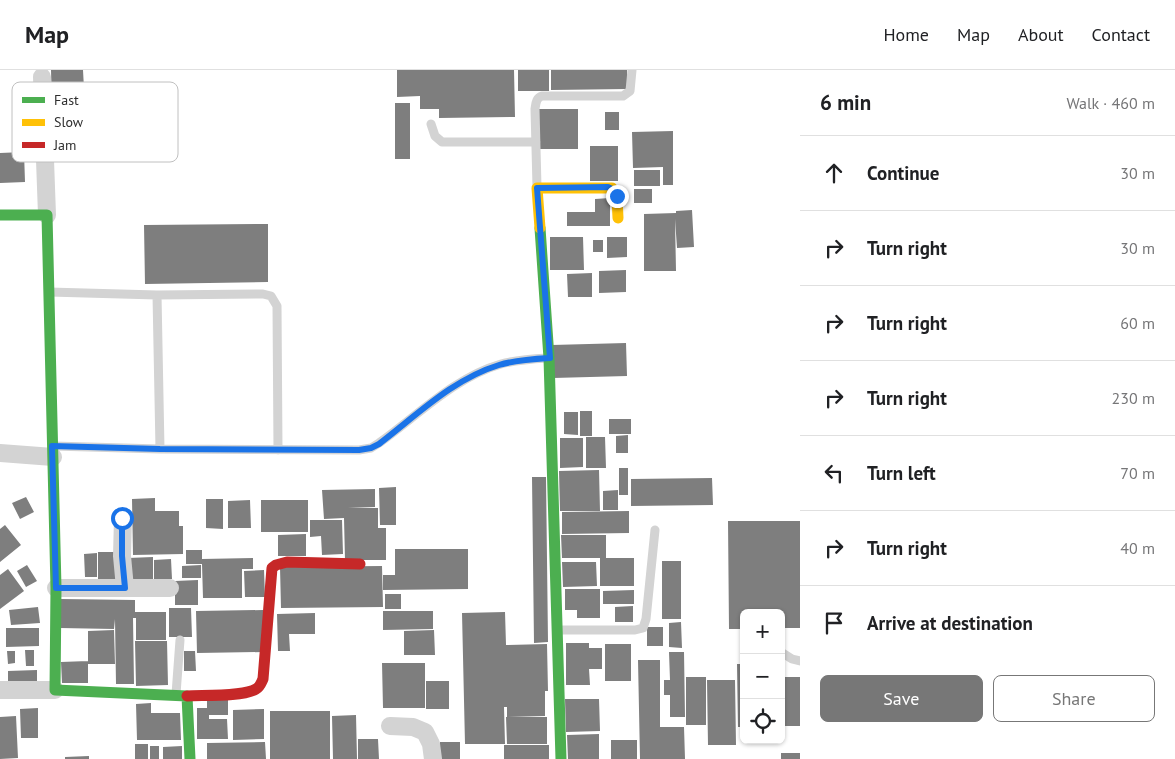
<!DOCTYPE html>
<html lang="en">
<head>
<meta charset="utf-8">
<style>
  :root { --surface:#fff; --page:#f6f6f6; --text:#202124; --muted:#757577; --line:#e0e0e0; --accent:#777 }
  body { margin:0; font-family:"PT Sans",sans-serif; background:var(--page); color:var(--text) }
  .controls { position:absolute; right:15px; bottom:15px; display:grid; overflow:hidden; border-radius:8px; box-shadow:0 1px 4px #0004 }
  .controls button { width:45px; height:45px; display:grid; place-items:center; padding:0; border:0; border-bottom:1px solid var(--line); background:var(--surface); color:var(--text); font:25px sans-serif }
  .stop { position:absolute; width:15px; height:15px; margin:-11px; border:4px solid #1a73e8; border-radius:50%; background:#fff }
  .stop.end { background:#1a73e8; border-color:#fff; box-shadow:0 1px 5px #0008 }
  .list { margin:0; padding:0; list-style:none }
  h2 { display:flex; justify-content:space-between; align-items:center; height:65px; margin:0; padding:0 20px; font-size:21px }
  h2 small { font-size:16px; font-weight:400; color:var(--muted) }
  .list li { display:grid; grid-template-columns:32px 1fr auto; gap:15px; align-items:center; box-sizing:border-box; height:75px; padding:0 20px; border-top:1px solid var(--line) }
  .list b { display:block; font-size:19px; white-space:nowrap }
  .list em { font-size:16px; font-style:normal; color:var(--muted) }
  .actions { display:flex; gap:10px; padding:15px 20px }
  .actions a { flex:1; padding:11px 0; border:1px solid var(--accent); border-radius:8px; text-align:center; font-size:18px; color:var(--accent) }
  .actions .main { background:var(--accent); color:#fff }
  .icon { flex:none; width:28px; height:28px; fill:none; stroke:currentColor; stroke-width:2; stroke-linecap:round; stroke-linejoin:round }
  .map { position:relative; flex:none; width:800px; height:689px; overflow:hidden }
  header { display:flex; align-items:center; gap:30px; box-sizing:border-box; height:70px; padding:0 25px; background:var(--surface); border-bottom:1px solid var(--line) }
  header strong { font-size:24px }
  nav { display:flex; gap:28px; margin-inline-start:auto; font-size:18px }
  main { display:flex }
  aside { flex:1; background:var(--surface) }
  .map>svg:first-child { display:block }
  .building { fill:#7e7e7e }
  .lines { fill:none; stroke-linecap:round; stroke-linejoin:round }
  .lane { stroke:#d3d3d3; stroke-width:9 }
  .street { stroke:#d3d3d3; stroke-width:18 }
  .fast { stroke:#4caf50; stroke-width:11 }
  .slow { stroke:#ffc107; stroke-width:11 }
  .jam { stroke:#c62828; stroke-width:11 }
  .route { stroke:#1a73e8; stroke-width:6 }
  .key { fill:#fff; stroke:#c0c0c0; stroke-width:1 }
  .key-label { font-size:14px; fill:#2e2e2e }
</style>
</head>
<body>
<header>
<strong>Map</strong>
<nav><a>Home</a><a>Map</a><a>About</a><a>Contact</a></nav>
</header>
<main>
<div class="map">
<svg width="800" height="689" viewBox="0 0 800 689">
  <rect width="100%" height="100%" fill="#fff"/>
  <path class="building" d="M51 0H83L85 37 52 38Z
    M397 0H514L515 47 439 48V39H420V26L397 27Z
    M518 0H549V21H518Z
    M551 0H627V19L551 20Z
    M395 33H410V89H395Z
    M538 39H578V79H539Z
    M605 42H619V60H605Z
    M673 61V115H663V97L633 98 632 62Z
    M590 76H618V111H590Z
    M24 82 25 112 0 113V83Z
    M634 100H660V116H634Z
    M634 119H652V133H634Z
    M610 128V156H567V142H595V129Z
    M692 140 694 177 677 178 675 149 676 201H644V144L676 143V141Z
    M268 154V212L145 214 144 155Z
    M550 167H583L584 200H550Z
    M607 167H627V187L607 188Z
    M593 170H603V182H593Z
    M626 200V222L599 223V201Z
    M592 203V227H568L567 204Z
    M626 273 627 306 553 308 552 275Z
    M580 341H592V366H580Z
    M564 342H578V365L564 364Z
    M609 349H631V364H609Z
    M628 365V383H616V366Z
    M586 367H605L606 398H586Z
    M560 368H583V397L560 398Z
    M619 398H628V425H619Z
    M599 400 600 441H560L559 401Z
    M532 407H546L548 572 534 573Z
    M712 408 713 435 631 436V409Z
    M396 417V455H380L379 418Z
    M375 419V437L348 438H378V458H386V490H345L344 448 324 449 322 420Z
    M618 420V440H603V421Z
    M26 427 34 442 20 449 12 433Z
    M155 428V441H179V456H183V484L133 485 132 429Z
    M206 429H223V459L206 458Z
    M250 430 251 458H228V431Z
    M261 430H308V462H261Z
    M629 441V463L562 464V442Z
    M310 450H342L343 484 322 485 321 466 310 467Z
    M728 451H800V558H781V543H744V559H729Z
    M5 455 21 475 0 492V459Z
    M306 464V486H278V465Z
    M561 465H606V488H634V516H600V488H562Z
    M395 479H468V519L383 520V505H395Z
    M186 480H202V489L253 488V499H242V528H203L202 494H186Z
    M98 482H116V511L98 512Z
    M97 483V507H85L84 484Z
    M153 487V512L129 513 128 488Z
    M171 489 172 509H154V490Z
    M662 491H681V549H662Z
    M562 492H596L597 516 563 517Z
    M27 495 37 511 26 517 17 501Z
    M201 495V508H182V496Z
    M382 496 383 537 281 538 280 497Z
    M8 499 24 521 0 539V505Z
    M264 500 265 527H245L244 501Z
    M198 510V535H175V511Z
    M565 519H600V548H577V540H565Z
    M634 520V534H603V521Z
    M385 524H401V539H385Z
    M60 529 135 530V542H166V570H136V548H133L134 614H116L115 549 114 559 60 558Z
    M633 536V552H615V537Z
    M38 537 40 553 11 555 9 540Z
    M169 538H191L192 567H169Z
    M263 540 264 582 197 583 196 541Z
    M383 541H433V559L383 560Z
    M505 542 506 575 547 574 548 621H545V646L507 647V637H504L505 674H465L462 543Z
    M315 543V564H289L290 581H278L277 544Z
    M681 552 682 578 669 577V553Z
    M647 557H663V576H647Z
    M6 558H39V576L6 577Z
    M114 560 115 594H88V561Z
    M434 560 435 585H404V561Z
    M135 571H167L168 615 136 616Z
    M566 573H589V578H602V599H589L590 615H566Z
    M605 574H631V611H605Z
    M25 580H34V596H26Z
    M7 581H15V593L8 594Z
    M184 581H195L196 601H184Z
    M669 582H684L685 647H670V625H664V610H670Z
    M638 590H660V657H684L685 689H640Z
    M88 591V613H62L61 592Z
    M382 593H425V638H383Z
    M737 594H744V657H738Z
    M37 600V612L8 613V601Z
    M686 607H706V655H686Z
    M781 607H800V656H781Z
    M707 610H735L736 675H708Z
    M426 611H449V639H426Z
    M565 629H599L600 661 566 662Z
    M207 630H228V645H209V649H227L228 669H197V638H207Z
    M151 633V643H180L181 670H137L136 634Z
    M38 638V668H21L20 639Z
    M264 639V669L233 670V640Z
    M270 641H330V689H270Z
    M356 645 357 689H333L332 646Z
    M16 646 18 688 0 689V647Z
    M506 647H547V674H507Z
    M599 664V689H568L567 665Z
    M358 669H378L379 689H358Z
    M611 670H637V689H611Z
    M265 672 266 689H207V673Z
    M440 672H460V689H440Z
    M135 674H148V689H135Z
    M504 675H549V689H504Z
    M150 676H159V689H150Z
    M182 676V689H163V677Z
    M781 683H800V689H781Z
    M89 686V689H65V687Z"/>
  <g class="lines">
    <path class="lane" d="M431 54 435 66 442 72H536
      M537 117 535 39C536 33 536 28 542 26H623L630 21 632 0
      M49 222 157 225 263 224 271 226 277 236 278 380
      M157 225 160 379
      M53 376 160 379 359 380 371 378 379 373C417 346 455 307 501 294 516 290 531 289 547 288
      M557 560H635L643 558 646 549 655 460
      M781 582 792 589 800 591
      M176 624 180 570"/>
    <path class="street" d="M42 7 47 145
      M0 383 53 387
      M123 448 122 486 125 518
      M56 518H170
      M0 620H55
      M390 656 413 657 425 662 431 674 433 689"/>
    <path class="fast" d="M0 145H47L56 518 55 620 187 626 190 689
      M540 158 549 288 561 689"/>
    <path class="slow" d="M540 158 537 118H612L617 128 618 148"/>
    <path class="jam" d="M187 626C203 625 243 627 256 619 260 617 261 613 263 609L272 498 276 495 287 492 360 494"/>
  </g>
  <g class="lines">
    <path class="route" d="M122 448V486L125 518H56L52 376 160 379 359 380 371 378 379 374C417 345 453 309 499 295 515 290 533 289 550 288L537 118 608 117 614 120 617 126"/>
  </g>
  <rect x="12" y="12" width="166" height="80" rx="8" class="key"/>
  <rect x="22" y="27" width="23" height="6" fill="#4caf50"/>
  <rect x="22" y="49" width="23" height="7" fill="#ffc107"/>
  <rect x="22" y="72" width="23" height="6" fill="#c62828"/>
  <g class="key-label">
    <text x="54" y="35">Fast</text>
    <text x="54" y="57">Slow</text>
    <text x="54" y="80">Jam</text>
  </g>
</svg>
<div class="controls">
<button>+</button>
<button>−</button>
<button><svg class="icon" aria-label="locate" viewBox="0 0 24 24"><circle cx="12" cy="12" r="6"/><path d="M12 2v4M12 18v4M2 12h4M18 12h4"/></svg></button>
</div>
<div class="stop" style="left:122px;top:448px"></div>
<div class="stop end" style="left:617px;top:126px"></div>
</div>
<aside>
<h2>6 min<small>Walk · 460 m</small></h2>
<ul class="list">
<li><svg class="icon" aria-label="ahead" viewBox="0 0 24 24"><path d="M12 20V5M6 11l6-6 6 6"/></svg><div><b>Continue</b></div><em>30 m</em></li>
<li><svg class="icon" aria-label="right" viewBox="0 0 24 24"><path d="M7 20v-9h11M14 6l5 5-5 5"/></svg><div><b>Turn right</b></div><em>30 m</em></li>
<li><svg class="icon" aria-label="right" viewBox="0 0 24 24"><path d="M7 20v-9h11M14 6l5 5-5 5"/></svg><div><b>Turn right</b></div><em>60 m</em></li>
<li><svg class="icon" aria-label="right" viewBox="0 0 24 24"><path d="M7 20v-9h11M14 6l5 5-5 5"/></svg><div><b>Turn right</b></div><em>230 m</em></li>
<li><svg class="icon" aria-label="left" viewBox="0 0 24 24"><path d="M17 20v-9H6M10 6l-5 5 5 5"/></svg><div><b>Turn left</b></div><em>70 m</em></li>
<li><svg class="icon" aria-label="right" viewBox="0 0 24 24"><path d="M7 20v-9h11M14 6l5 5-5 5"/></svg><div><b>Turn right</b></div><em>40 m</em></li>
<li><svg class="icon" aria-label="arrive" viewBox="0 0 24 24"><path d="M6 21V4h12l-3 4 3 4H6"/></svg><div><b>Arrive at destination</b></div></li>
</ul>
<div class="actions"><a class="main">Save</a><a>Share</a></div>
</aside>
</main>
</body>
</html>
